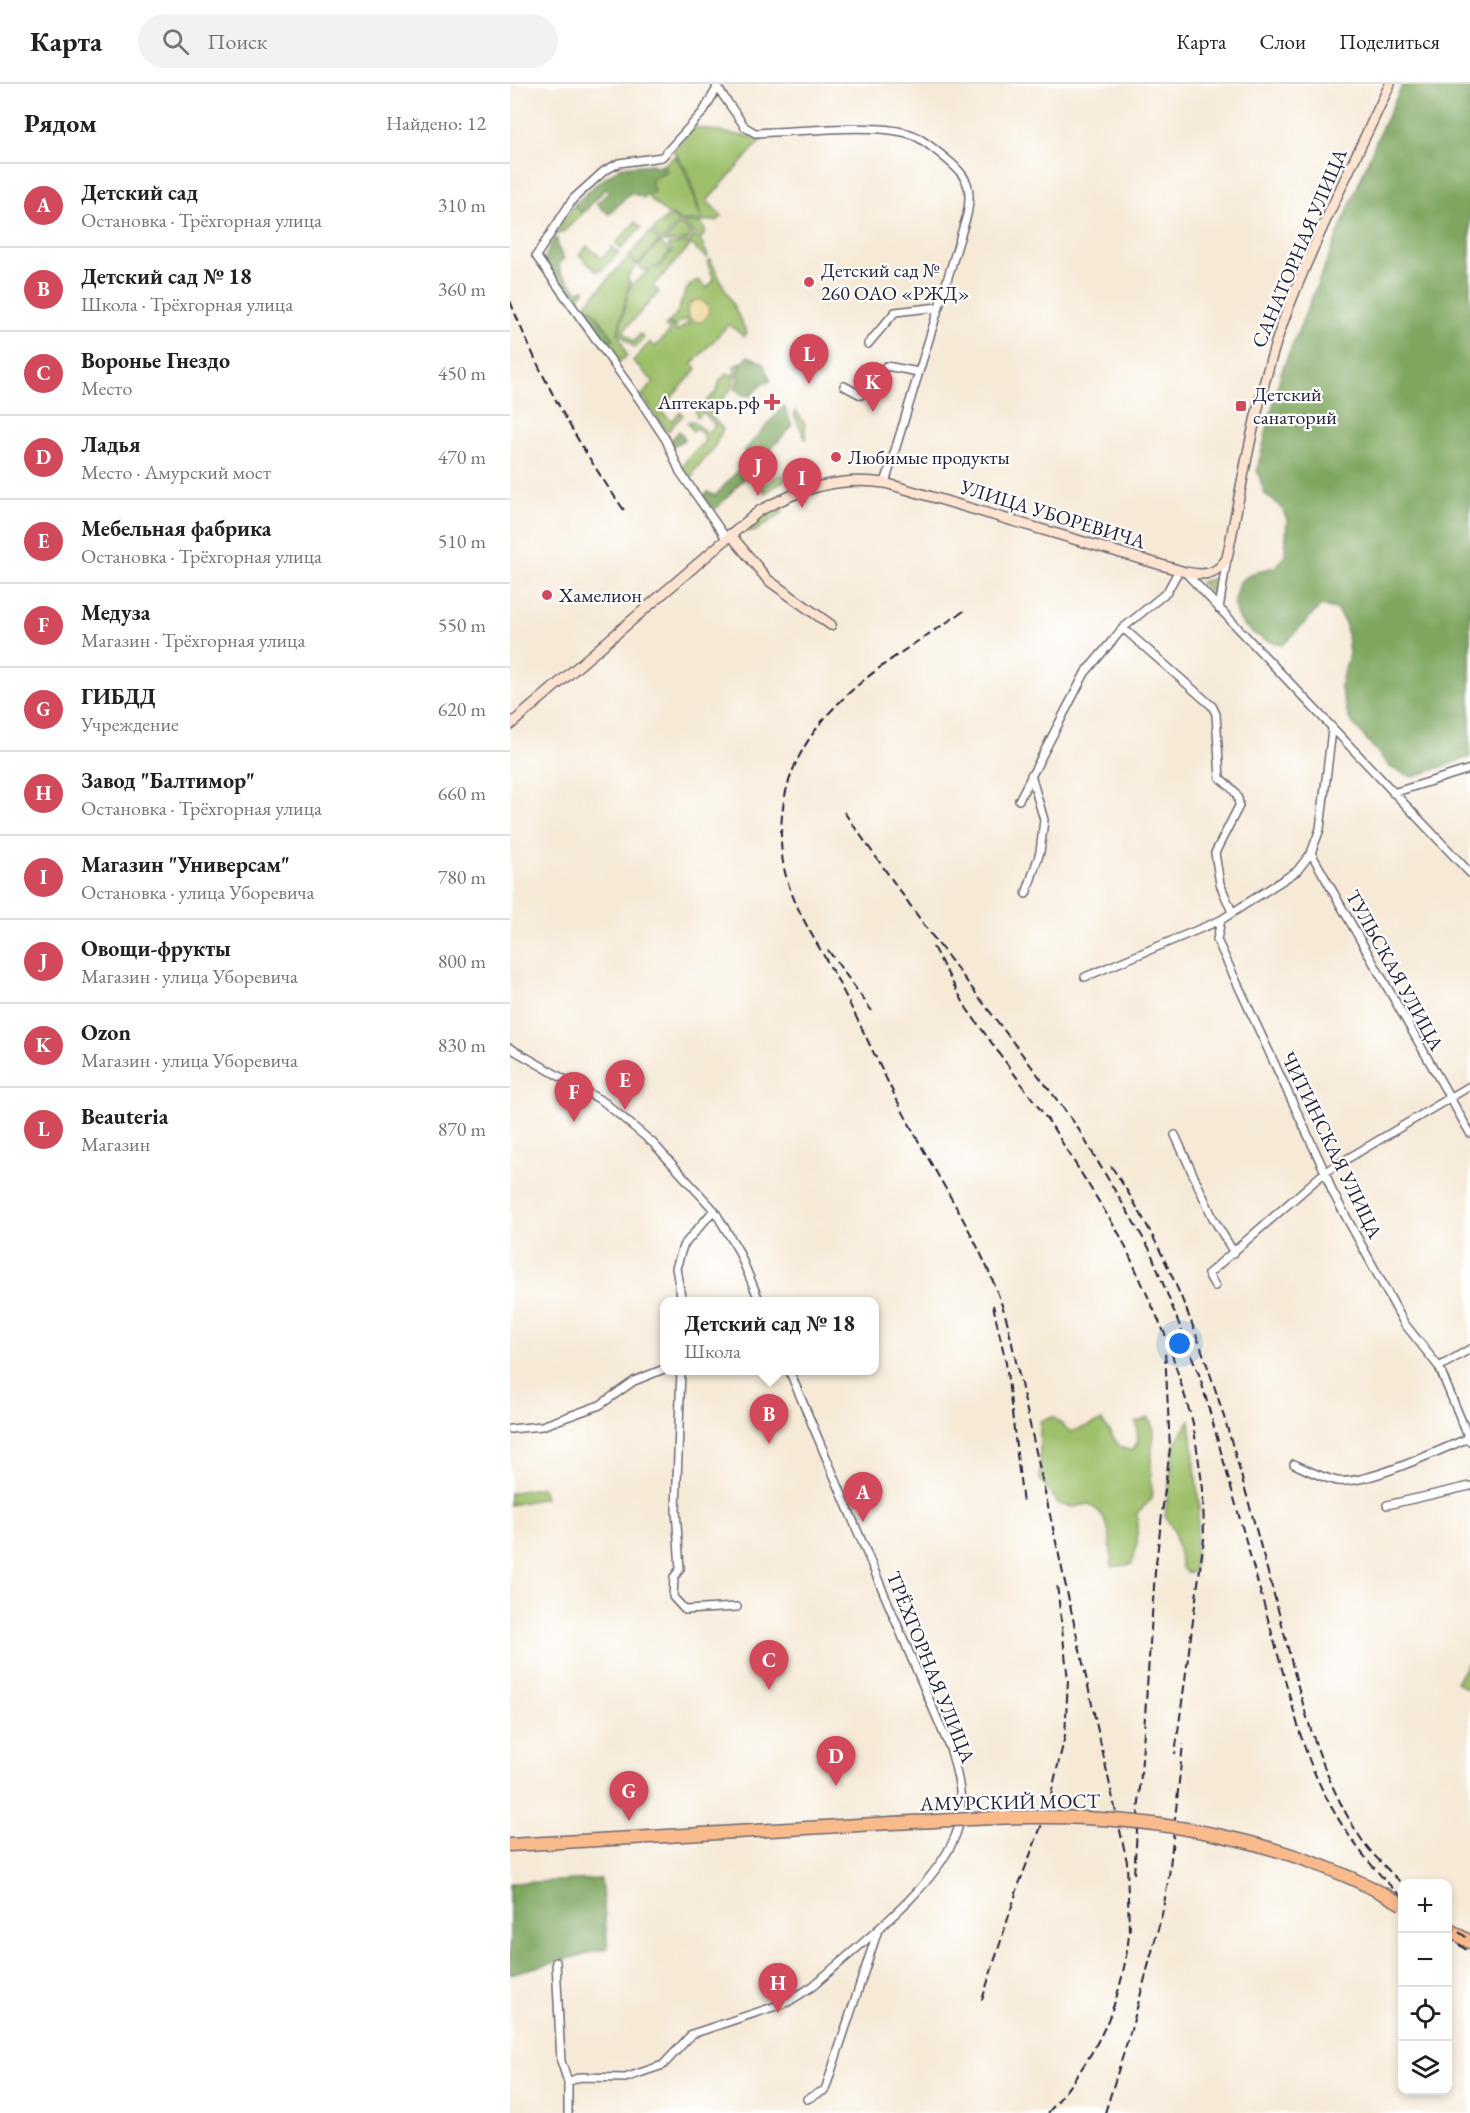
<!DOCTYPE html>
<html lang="ru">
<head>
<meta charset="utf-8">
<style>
  :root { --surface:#fff; --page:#f2f2f2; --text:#202124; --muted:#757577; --line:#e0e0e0; --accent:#d1495b }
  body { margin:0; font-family:"EB Garamond",serif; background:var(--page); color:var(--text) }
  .controls { position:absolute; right:18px; bottom:18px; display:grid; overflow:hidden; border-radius:12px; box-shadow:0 3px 9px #0003 }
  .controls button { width:54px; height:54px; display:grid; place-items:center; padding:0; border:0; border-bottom:2px solid var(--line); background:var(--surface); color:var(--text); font:30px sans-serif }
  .you { position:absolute; left:670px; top:1260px; width:21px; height:21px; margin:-15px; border:4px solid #fff; border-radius:50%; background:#1a73e8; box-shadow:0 0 0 9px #1a73e833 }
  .badge { display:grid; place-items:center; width:39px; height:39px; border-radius:50%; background:var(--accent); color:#fff; font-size:20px; font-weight:700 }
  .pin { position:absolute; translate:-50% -50px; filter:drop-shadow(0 2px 3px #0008) }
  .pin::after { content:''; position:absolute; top:32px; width:21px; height:18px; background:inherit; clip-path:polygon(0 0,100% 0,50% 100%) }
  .popup { position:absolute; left:150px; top:1213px; width:219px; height:78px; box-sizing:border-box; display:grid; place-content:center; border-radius:12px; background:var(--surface); filter:drop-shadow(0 2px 4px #0005); font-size:20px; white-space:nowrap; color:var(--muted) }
  .popup b { font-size:22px; color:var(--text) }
  .popup::after { content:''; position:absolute; left:50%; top:100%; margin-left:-12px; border:12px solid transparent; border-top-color:var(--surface) }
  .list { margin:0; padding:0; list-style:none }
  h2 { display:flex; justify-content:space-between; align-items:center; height:78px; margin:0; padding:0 24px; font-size:26px }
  h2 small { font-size:20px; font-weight:400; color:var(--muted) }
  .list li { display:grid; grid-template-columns:39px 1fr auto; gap:18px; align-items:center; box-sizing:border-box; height:84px; padding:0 24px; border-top:2px solid var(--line) }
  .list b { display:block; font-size:22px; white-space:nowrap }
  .list p { margin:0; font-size:20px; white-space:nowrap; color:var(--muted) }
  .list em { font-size:20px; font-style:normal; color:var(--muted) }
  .icon { flex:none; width:33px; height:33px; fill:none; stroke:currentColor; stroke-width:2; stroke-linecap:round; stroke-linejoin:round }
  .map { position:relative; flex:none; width:960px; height:2029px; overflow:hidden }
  header { display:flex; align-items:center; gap:36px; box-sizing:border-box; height:84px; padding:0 30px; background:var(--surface); border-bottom:2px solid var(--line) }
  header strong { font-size:28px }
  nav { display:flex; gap:33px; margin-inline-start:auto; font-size:21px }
  .search { width:420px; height:54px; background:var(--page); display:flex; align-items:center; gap:15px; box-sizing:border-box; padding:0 21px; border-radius:33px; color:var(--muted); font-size:22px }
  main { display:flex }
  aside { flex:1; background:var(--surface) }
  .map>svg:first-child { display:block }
  .green { fill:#9ec06a; stroke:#607152; stroke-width:1.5 }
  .forest { fill:#7ea65e; stroke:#50644c; stroke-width:1.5 }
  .sand { fill:#eeda9e; stroke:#887e6c; stroke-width:1.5 }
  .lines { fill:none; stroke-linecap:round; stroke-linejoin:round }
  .street-casing { stroke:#6c6872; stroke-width:10 }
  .secondary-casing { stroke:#6c6872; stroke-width:12 }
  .highway-casing { stroke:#6c6872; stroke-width:15 }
  .street { stroke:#fff; stroke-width:7 }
  .secondary { stroke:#fde4d1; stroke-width:9 }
  .highway { stroke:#fabb8c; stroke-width:12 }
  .rail { stroke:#22223b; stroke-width:2; stroke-dasharray:9 4.5; stroke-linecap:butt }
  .highway-bridge-casing { stroke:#6c6872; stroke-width:15; stroke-linecap:butt }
  .highway-bridge { stroke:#fabb8c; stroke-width:12 }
  .poi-dot { fill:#d1495b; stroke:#fff; stroke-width:2 }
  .labels { text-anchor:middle; stroke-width:4.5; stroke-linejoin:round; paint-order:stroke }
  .street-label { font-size:20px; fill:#22223b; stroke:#fff }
  .poi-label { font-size:20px; fill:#22223b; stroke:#fff; text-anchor:start }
</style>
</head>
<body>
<header>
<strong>Карта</strong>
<div class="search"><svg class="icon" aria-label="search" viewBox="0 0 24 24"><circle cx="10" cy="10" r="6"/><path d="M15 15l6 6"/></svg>Поиск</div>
<nav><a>Карта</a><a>Слои</a><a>Поделиться</a></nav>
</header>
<main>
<aside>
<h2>Рядом<small>Найдено: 12</small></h2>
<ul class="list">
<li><span class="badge">A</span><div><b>Детский сад</b><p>Остановка · Трёхгорная улица</p></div><em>310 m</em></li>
<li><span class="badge">B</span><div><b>Детский сад № 18</b><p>Школа · Трёхгорная улица</p></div><em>360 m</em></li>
<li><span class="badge">C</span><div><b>Воронье Гнездо</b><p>Место</p></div><em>450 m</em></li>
<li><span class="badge">D</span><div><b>Ладья</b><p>Место · Амурский мост</p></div><em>470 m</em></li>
<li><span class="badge">E</span><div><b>Мебельная фабрика</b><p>Остановка · Трёхгорная улица</p></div><em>510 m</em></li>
<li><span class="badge">F</span><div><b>Медуза</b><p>Магазин · Трёхгорная улица</p></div><em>550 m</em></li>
<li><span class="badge">G</span><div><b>ГИБДД</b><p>Учреждение</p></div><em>620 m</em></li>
<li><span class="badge">H</span><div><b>Завод &quot;Балтимор&quot;</b><p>Остановка · Трёхгорная улица</p></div><em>660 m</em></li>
<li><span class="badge">I</span><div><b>Магазин &quot;Универсам&quot;</b><p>Остановка · улица Уборевича</p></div><em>780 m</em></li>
<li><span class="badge">J</span><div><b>Овощи-фрукты</b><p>Магазин · улица Уборевича</p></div><em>800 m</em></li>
<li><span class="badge">K</span><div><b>Ozon</b><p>Магазин · улица Уборевича</p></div><em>830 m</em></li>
<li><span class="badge">L</span><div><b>Beauteria</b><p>Магазин</p></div><em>870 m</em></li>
</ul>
</aside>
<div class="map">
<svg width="960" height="2029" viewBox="0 0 960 2029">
  <rect width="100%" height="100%" fill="#fff"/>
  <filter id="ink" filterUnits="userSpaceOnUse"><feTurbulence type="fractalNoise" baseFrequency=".0167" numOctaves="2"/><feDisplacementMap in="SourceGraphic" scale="12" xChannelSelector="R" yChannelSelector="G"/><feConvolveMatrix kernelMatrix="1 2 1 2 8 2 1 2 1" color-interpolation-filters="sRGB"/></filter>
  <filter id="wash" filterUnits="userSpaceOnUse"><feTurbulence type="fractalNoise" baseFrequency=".008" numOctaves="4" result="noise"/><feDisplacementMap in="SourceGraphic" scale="24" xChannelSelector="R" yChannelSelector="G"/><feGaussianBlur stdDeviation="1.35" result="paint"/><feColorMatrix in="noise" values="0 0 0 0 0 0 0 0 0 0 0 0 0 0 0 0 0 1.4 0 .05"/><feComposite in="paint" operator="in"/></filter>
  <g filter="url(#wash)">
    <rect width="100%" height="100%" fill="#f6ead7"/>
    <path class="green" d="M184 43 252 55 197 117 212 132 207 137H193L177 87 163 66Z
      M165 72 175 87 192 137H170L163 131H158L136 111 144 93 156 87 153 81Z
      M64 121 70 127H75L52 149 45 150Z
      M163 133 169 138 152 157 142 147 156 134Z
      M125 138 131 144 111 165 106 159Z
      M172 139H192L196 149 191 154Z
      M170 140 182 150 177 156 154 158Z
      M140 148 149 157 128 180 119 172Z
      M184 152 191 157 198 172 196 174 179 158Z
      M150 158 160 168 147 183 134 187 129 181Z
      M176 158 180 162 143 202 149 208 113 247 124 258 130 250 134 254 125 264 109 249 119 204 142 184 148 185 162 168 158 161Z
      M77 162 92 174 102 163 108 169 92 186 86 187 69 171Z
      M117 174 127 181 117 194 121 199 118 203 108 248 117 272 109 278 92 259 104 255 86 230 75 224 71 226Z
      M200 175 237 249 234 253 219 240 182 280 187 285 150 326 162 337 170 328 173 331 157 348 132 311 144 298 123 277 140 258 145 263 160 247 155 242 158 239 167 248 176 240 180 241 177 235 168 239 166 244 159 238C175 227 168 205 188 196L197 204 204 196 197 178Z
      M231 278V287L224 293 223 303 209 319 208 326 200 331 213 345 203 365 184 387 183 394 179 390 177 393 171 385C177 373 185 367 195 357L194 352 186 344 183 347 177 338 183 337 197 349 205 341 193 328 187 333 185 328 206 308 210 296 218 289 221 292 226 287 223 283Z
      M286 327 295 340 296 356 284 331Z
      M272 390 275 396 255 409 251 403Z
      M273 420 272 429 244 448 238 447 242 439Z
      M710 493 706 514 690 498Z
      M543 1333 561 1348 592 1337 610 1363 622 1367 628 1357 626 1338 639 1334 644 1346 641 1378 642 1415 627 1429V1460L622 1480 602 1483C599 1457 604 1435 579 1420L562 1423 549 1420 530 1395V1337Z
      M680 1336 689 1421 684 1487 678 1489 672 1484 664 1447 655 1432 664 1360Z
      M32 1403 35 1414 0 1421V1409Z
      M958 1579 960 1580V1607L946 1598Z"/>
    <path class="forest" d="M893 0H960V673L903 693 881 684 839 635 830 602 839 570 836 541 826 525 811 522 773 561C750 557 716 537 726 509 727 504 728 499 732 496 742 488 755 486 767 482L775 471 777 436 771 423 755 410 747 386 771 289 869 50Z
      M143 80 145 83 153 81 157 87 144 93 141 98 144 108 134 114 121 109 99 130 86 120 99 108 96 104 75 127H70L64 121 86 100 111 83Z
      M44 154 47 155 48 164 54 174 49 180 50 188 68 207 75 205 66 217H62L34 176Z
      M75 224H81L104 255 92 259 71 228Z
      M238 272 253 279 261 297 252 300 241 312 233 311 225 305 231 281Z
      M274 322 282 342 207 424 202 425 194 412 198 408 205 412 240 373 234 367Z
      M169 347 175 355 162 363 160 358Z
      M298 377 303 384 278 394 276 390Z
      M91 1795 98 1864 0 1890V1799Z"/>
    <path class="sand" d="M177 227a11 11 0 1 1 22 0a11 11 0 1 1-22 0Z"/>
  </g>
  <g filter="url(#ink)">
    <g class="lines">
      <g class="street-casing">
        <path id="street" d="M205 0 235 43 245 49C285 48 365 38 400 50 412 54 424 65 434 73 457 91 463 102 457 131L375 399
          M207 4 193 28 152 73 109 79 94 87 63 115 26 172 129 315 156 356 170 388 216 454
          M358 260 385 228 429 223
          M334 302 351 311 376 282 409 288
          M675 488 960 789
          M709 525 717 474
          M613 544 702 622 706 630 710 694C720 703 729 708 729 722L705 769 710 800 722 828
          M883 709 960 685
          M509 716 575 589 613 544 657 508 669 486
          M801 769 960 1049
          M516 810 530 768 534 736 521 691
          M711 836 707 856 815 1088 822 1107 894 1239 929 1283 960 1357
          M575 893 711 836 787 787 801 769 810 745 822 646
          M0 964 94 1018 143 1059 204 1126 228 1166 250 1218
          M665 1051 703 1134 724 1169
          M705 1202 698 1190 815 1088 960 1002
          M172 1218 166 1184 173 1162 204 1126
          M929 1283 960 1265
          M171 1286 166 1426 170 1485 164 1493 163 1513 175 1526 227 1523
          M0 1345 32 1342 90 1321 124 1297 154 1285
          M784 1380C797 1386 813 1394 827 1397 857 1401 929 1366 959 1354
          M877 1421 960 1402
          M46 1878 51 1977 58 1998V2029
          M58 1998 70 1993 115 1994 153 1981 182 1950 278 1918 303 1902C346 1863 432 1800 448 1744 455 1718 448 1692 441 1667L279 1286
          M297 2015 315 2006 368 1846"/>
      </g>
      <g class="secondary-casing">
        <path id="secondary" d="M220 450 258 496 321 541
          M0 641 249 427C290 405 328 392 375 399L675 488C694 492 707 491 717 474 733 395 746 314 773 238 803 157 844 78 880 0"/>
      </g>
      <g class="highway-casing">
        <path id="highway" d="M0 1761 382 1739
          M938 1845 960 1858"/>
      </g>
      <use href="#street" class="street"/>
      <use href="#secondary" class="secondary"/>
      <use href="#highway" class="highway"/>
      <path class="rail" d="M0 217C30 292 67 360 114 426
        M454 527C388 571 305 616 279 697 270 724 268 765 276 792 286 829 310 863 328 897 357 953 383 1012 414 1067 447 1125 477 1171 497 1237L617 1778 619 1848
        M334 728 417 845 566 1041 639 1164 690 1293 790 1649C809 1712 844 1768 892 1813
        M423 863 457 925 540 1039 611 1153 658 1257 683 1339 693 1405 694 1455 665 1670
        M318 866 362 927
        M601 1082C688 1210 722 1360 763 1507 786 1591 802 1679 850 1753 861 1770 878 1785 892 1800
        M483 1221 496 1279 513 1420
        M624 1790 645 1488 660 1364 655 1267
        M938 1840 960 1856
        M938 1852 960 1869
        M472 1916 509 1800 537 1727 555 1652 558 1596 547 1501
        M538 2029C589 1968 613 1920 620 1841
        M595 2029 623 1939 652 1830 659 1792 673 1660"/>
      <g class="highway-bridge-casing">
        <path id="highway-bridge" d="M382 1739C428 1737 474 1734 519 1733 647 1731 780 1756 892 1820"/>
      </g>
      <use href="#highway-bridge" class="highway-bridge"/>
    </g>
  </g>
  <g class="poi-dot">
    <circle cx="299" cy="198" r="6"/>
    <path d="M259 309h6v6h6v6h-6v6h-6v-6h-6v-6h6z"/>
    <rect x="725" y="316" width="12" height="12" rx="3"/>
    <circle cx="326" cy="373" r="6"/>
    <circle cx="37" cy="511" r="6"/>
  </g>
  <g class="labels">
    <g class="street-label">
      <text transform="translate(789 164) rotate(-67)" y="7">САНАТОРНАЯ УЛИЦА</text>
      <text transform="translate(543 430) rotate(17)" y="7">УЛИЦА УБОРЕВИЧА</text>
      <text transform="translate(885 886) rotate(61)" y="7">ТУЛЬСКАЯ УЛИЦА</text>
      <text transform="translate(822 1061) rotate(64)" y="7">ЧИТИНСКАЯ УЛИЦА</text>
      <text transform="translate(421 1583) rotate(68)" y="7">ТРЁХГОРНАЯ УЛИЦА</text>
      <text transform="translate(500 1718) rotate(-1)" y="7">АМУРСКИЙ МОСТ</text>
    </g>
    <g class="poi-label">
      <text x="311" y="193">Детский сад №<tspan x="311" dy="23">260 ОАО «РЖД»</tspan></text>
      <text x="743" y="317">Детский<tspan x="743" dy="23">санаторий</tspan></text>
      <text x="250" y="325" text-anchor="end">Аптекарь.рф</text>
      <text x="338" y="380">Любимые продукты</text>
      <text x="49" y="518">Хамелион</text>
    </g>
  </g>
</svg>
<div class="controls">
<button>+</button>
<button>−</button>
<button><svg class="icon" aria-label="locate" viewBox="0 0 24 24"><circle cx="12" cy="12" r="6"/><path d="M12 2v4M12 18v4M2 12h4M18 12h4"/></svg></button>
<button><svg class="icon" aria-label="layers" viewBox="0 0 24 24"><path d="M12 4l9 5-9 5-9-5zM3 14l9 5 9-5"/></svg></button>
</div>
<div class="you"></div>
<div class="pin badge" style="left:353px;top:1438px">A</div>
<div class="pin badge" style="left:259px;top:1360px">B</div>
<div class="popup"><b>Детский сад № 18</b>Школа</div>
<div class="pin badge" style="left:259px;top:1606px">C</div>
<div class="pin badge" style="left:326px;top:1702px">D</div>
<div class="pin badge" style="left:115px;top:1026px">E</div>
<div class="pin badge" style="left:64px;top:1038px">F</div>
<div class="pin badge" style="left:119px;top:1737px">G</div>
<div class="pin badge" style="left:268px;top:1929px">H</div>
<div class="pin badge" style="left:292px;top:424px">I</div>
<div class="pin badge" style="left:248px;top:412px">J</div>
<div class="pin badge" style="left:363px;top:328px">K</div>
<div class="pin badge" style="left:299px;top:300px">L</div>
</div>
</main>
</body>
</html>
